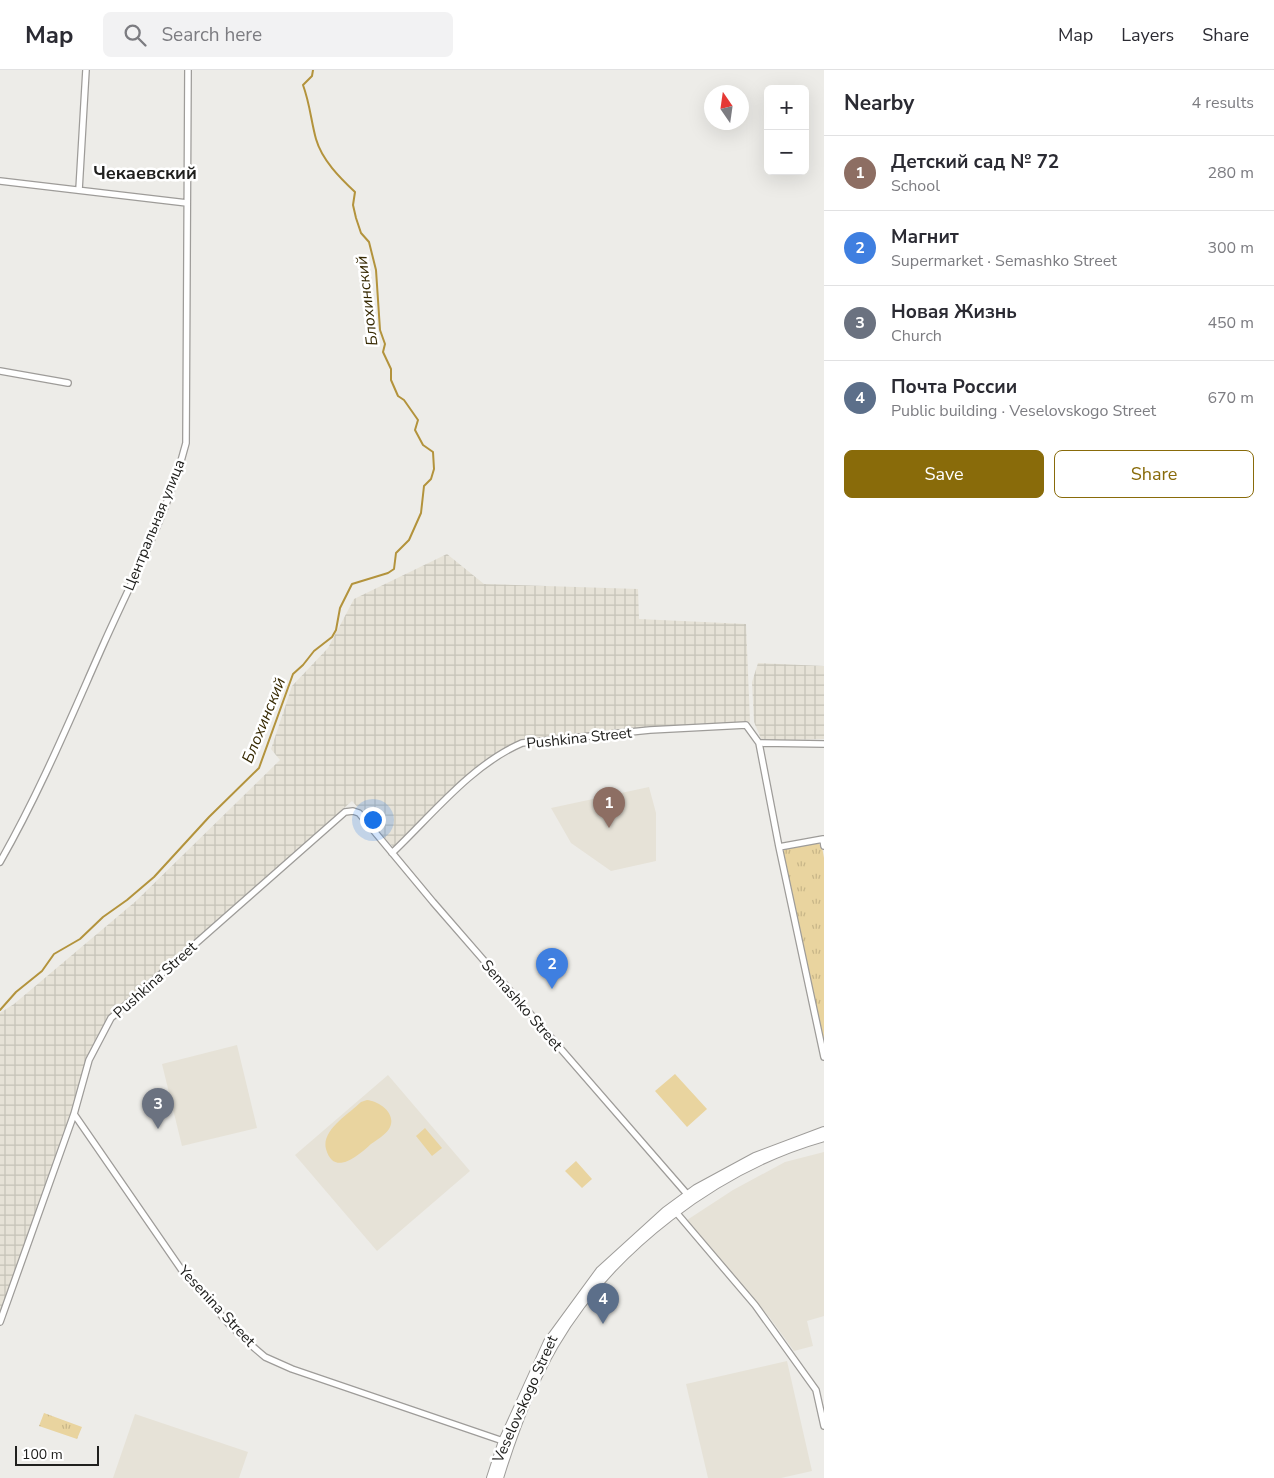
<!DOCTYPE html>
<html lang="en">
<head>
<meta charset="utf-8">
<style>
  :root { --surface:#fff; --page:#f2f2f3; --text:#2b2b33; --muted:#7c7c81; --line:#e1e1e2; --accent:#896b0a }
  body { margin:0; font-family:"Nunito Sans",sans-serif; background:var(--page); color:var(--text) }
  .controls { position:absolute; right:15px; top:15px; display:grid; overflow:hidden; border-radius:8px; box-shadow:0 5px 20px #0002 }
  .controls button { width:45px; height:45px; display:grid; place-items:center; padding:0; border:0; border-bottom:1px solid var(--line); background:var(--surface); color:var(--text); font:25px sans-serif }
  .compass { position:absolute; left:704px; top:15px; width:45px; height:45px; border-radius:50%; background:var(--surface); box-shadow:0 5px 20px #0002; rotate:347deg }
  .scale { position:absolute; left:15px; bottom:12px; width:84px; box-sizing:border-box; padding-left:5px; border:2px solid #20201e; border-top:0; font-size:14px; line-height:18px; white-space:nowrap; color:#20201e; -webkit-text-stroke:4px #fff; paint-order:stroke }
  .you { position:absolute; left:372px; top:749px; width:18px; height:18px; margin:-12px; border:4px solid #fff; border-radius:50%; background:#1a73e8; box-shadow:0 0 0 8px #1a73e833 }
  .badge { display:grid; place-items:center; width:32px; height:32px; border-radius:50%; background:var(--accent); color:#fff; font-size:16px; font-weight:700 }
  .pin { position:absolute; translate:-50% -41px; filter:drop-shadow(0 1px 2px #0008) }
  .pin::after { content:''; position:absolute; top:26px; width:18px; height:15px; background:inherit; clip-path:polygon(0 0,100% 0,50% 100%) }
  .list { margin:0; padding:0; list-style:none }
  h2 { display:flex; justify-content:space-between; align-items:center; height:65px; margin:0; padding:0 20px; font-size:21px }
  h2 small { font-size:16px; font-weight:400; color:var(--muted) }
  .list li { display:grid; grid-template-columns:32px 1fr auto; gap:15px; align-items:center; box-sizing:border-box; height:75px; padding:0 20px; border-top:1px solid var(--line) }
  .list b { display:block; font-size:19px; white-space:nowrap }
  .list p { margin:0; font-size:16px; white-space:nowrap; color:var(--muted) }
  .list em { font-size:16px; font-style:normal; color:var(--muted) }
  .actions { display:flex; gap:10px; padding:15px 20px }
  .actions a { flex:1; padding:11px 0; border:1px solid var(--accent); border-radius:8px; text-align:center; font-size:18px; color:var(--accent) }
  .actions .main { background:var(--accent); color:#fff }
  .icon { flex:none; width:28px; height:28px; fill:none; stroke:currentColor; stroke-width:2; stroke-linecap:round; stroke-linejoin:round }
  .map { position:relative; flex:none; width:824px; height:1408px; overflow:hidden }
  header { display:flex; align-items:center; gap:30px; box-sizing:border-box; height:70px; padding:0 25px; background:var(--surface); border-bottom:1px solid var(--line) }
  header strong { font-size:24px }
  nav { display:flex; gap:28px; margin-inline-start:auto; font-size:18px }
  .search { width:350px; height:45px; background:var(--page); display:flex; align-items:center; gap:12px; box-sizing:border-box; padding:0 18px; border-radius:8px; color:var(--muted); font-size:19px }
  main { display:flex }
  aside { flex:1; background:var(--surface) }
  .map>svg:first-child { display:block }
  .built { fill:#e6e2d7 }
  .industrial { fill:url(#industrial-grid) }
  .grass { fill:#e9d49f }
  .park { fill:url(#park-tufts) }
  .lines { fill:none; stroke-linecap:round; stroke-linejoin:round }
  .stream { stroke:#b3933c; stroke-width:2 }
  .minor-casing { stroke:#9e9c99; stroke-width:8 }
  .secondary-casing { stroke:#9e9c99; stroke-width:10 }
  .minor { stroke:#fff; stroke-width:5.5 }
  .secondary { stroke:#fff; stroke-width:8 }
  .labels { text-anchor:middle; stroke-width:5; stroke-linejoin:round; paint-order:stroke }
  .street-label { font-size:15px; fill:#20201e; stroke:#fff }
  .water-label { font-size:16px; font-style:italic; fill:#382b04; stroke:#fff }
  .quarter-label { font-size:18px; font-weight:bold; fill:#20201e; stroke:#fff }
</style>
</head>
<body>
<header>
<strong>Map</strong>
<div class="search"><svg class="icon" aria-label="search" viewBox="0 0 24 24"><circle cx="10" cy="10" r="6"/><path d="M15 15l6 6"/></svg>Search here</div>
<nav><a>Map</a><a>Layers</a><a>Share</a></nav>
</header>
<main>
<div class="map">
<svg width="824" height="1408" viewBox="0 0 824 1408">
  <defs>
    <pattern id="industrial-grid" width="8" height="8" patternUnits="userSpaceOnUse" patternTransform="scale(1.25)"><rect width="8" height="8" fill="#e6e2d7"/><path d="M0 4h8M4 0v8" fill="none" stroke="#c5c2b8"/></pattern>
    <pattern id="park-tufts" width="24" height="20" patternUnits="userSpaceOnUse" patternTransform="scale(1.25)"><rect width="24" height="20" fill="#e9d49f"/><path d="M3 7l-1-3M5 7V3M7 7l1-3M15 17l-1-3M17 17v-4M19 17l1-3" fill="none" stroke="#c8b688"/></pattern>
  </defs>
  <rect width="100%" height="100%" fill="#edece8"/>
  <path class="built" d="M649 717 656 743V791L611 801 571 773 551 738Z
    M237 975 257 1058 182 1076 162 994Z
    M388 1005 470 1101 377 1181 295 1085Z
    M824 1082V1246L807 1251 813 1276 794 1281 770 1248 684 1152 733 1120 785 1092Z
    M787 1291 812 1401 781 1408H708L686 1314Z
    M135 1344 248 1382 239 1408H113Z"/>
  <path class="industrial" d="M447 484 484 514 638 519 639 549 746 554 750 652 650 657 521 672 475 700 394 778 352 731 110 946 100 961 86 990 72 1045 0 1242V943L14 934 136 831 280 690 271 679 292 616 328 578 354 529Z
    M758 593 824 596V669L762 671 754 652 752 612Z"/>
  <path class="grass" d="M675 1004 707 1039 687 1057 655 1021Z
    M367 1030C379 1031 398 1044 389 1059 385 1065 377 1070 371 1074 360 1084 334 1108 326 1079 321 1060 349 1044 361 1032Z
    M425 1058 442 1078 432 1086 416 1066Z
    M576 1091 592 1109 582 1118 565 1101Z"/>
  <path class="park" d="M818 773 822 777 824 788V975L783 782 785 778Z
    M44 1343 82 1357 77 1369 39 1356Z"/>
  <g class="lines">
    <path class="stream" d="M0 940 16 922 42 901 54 884 80 869 103 847 127 830 154 807 209 747 259 698 293 604 303 595 314 581 332 567 336 560 340 538 352 514 388 503 394 499 396 483 409 470 421 443 424 416 431 409 434 399 433 382 423 375 415 360 418 350 404 330 398 326 391 310V299L383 282 385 274 380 260 376 200 369 172 361 163 356 148 353 135 355 122C340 108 322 90 316 69 311 51 310 34 303 15L312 6 313 0"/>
    <g class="minor-casing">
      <path id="minor" d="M0 111 187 133
        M79 120 86 0
        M0 301 68 313
        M759 673 824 674
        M824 776 823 769 779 777 824 987
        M392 783C432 745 471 695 522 673L650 660 746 655 759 673 779 777
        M0 792C40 722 71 647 104 573 133 508 168 443 186 373L188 0
        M74 1044 181 1199 229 1254 251 1275 265 1287 292 1299 503 1371
        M675 1141 755 1235 816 1320 824 1356
        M0 1252 74 1044 89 990 111 948 345 742 353 741 359 743 433 832 687 1124"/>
    </g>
    <g class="secondary-casing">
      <path id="secondary" d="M491 1408 503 1371 548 1272 600 1201 666 1141 696 1119 755 1087 824 1061
        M499 1408C512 1366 532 1313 554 1275 610 1179 717 1097 824 1067"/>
    </g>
    <use href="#minor" class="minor"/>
    <use href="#secondary" class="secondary"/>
  </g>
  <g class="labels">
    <g class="street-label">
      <text transform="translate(154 455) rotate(-68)" y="5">Центральная улица</text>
      <text transform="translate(579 668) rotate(-6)" y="5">Pushkina Street</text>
      <text transform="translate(155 910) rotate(-42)" y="5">Pushkina Street</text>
      <text transform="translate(522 935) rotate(49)" y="5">Semashko Street</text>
      <text transform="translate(217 1236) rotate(47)" y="5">Yesenina Street</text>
      <text transform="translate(525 1329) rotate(-66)" y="5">Veselovskogo Street</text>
    </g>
    <g class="water-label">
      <text transform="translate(366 231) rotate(-97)" y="6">Блохинский</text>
      <text transform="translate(263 650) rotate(-68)" y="6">Блохинский</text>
    </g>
    <g class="quarter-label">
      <text x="145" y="109">Чекаевский</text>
    </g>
  </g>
</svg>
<div class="controls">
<button>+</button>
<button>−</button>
</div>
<svg class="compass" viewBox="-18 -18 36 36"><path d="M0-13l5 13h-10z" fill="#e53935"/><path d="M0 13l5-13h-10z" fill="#7c7c81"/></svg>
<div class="scale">100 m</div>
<div class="you"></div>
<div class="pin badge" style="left:609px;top:758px;background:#8d6e63">1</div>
<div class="pin badge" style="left:552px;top:919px;background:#3f7fe0">2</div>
<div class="pin badge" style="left:158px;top:1059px;background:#6b7280">3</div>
<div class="pin badge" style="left:603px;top:1254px;background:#5c6f8a">4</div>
</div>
<aside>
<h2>Nearby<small>4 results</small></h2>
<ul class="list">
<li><span class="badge" style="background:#8d6e63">1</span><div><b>Детский сад № 72</b><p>School</p></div><em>280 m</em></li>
<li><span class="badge" style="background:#3f7fe0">2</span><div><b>Магнит</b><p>Supermarket · Semashko Street</p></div><em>300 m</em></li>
<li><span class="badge" style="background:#6b7280">3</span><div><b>Новая Жизнь</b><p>Church</p></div><em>450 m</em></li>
<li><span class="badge" style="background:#5c6f8a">4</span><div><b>Почта России</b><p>Public building · Veselovskogo Street</p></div><em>670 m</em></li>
</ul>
<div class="actions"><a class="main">Save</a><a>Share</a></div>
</aside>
</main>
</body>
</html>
